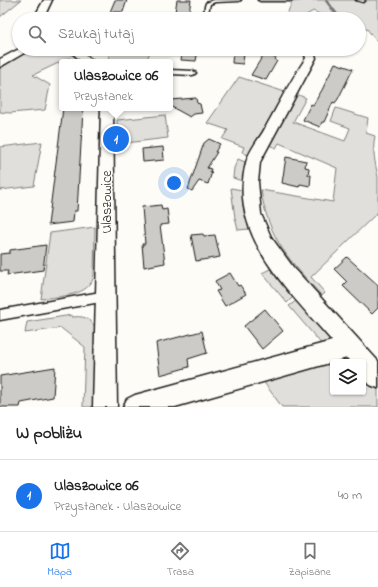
<!DOCTYPE html>
<html lang="pl">
<head>
<meta charset="utf-8">
<style>
  :root { --surface:#fff; --page:#f6f6f6; --text:#222; --muted:#767676; --line:#e0e0e0; --accent:#1a73e8 }
  body { margin:0; font-family:"Indie Flower",sans-serif; background:var(--page); color:var(--text) }
  .controls { position:absolute; right:12px; bottom:12px; display:grid; overflow:hidden; border-radius:4px; box-shadow:0 1px 3px #0004 }
  .controls button { width:36px; height:36px; display:grid; place-items:center; padding:0; border:0; border-bottom:1px solid var(--line); background:var(--surface); color:var(--text); font:20px sans-serif }
  .you { position:absolute; left:174px; top:183px; width:14px; height:14px; margin:-10px; border:3px solid #fff; border-radius:50%; background:#1a73e8; box-shadow:0 0 0 6px #1a73e833 }
  .badge { display:grid; place-items:center; width:26px; height:26px; border-radius:50%; background:var(--accent); color:#fff; font-size:13px; font-weight:700 }
  .pin { position:absolute; translate:-50% -50%; border:2px solid #fff; box-shadow:0 1px 4px #0006 }
  .popup { position:absolute; left:59px; top:59px; width:114px; height:52px; box-sizing:border-box; display:grid; place-content:center; border-radius:4px; background:var(--surface); filter:drop-shadow(0 1px 3px #0005); font-size:13px; white-space:nowrap; color:var(--muted) }
  .popup b { font-size:15px; color:var(--text) }
  .popup::after { content:''; position:absolute; left:50%; top:100%; margin-left:-8px; border:8px solid transparent; border-top-color:var(--surface) }
  .list { margin:0; padding:0; list-style:none }
  h2 { display:flex; justify-content:space-between; align-items:center; height:52px; margin:0; padding:0 16px; font-size:17px }
  h2 small { font-size:13px; font-weight:400; color:var(--muted) }
  .list li { display:grid; grid-template-columns:26px 1fr auto; gap:12px; align-items:center; box-sizing:border-box; height:72px; padding:0 16px; border-top:1px solid var(--line) }
  .list b { display:block; font-size:15px; white-space:nowrap }
  .list p { margin:0; font-size:13px; white-space:nowrap; color:var(--muted) }
  .list em { font-size:13px; font-style:normal; color:var(--muted) }
  .icon { flex:none; width:22px; height:22px; fill:none; stroke:currentColor; stroke-width:2; stroke-linecap:round; stroke-linejoin:round }
  .map { position:relative; flex:none; width:378px; height:407px; overflow:hidden }
  .search { position:absolute; background:var(--surface); box-shadow:0 1px 3px #0004; left:12px; right:12px; top:12px; height:44px; display:flex; align-items:center; gap:10px; box-sizing:border-box; padding:0 14px; border-radius:22px; color:var(--muted); font-size:15px }
  .sheet { height:124px; background:var(--surface) }
  nav { display:flex; justify-content:space-around; align-items:center; box-sizing:border-box; height:56px; border-top:1px solid var(--line); background:var(--surface); font-size:11px; color:var(--muted) }
  nav a { display:grid; justify-items:center; gap:2px }
  nav .on { color:var(--accent) }
  .map>svg:first-child { display:block }
  .green { fill:#e0dfdb; stroke:#7e7e7c }
  .lines { fill:none; stroke-linecap:round; stroke-linejoin:round }
  .stream { stroke:#797876; stroke-width:3 }
  .building { fill:#cccbc8; stroke:#1c1c1c }
  .lane-casing { stroke:#1c1c1c; stroke-width:3 }
  .street-casing { stroke:#1c1c1c; stroke-width:3 }
  .lane { fill:#fdfcf7; fill-rule:evenodd }
  .street { fill:#fdfcf7; fill-rule:evenodd }
  .labels { text-anchor:middle; stroke-width:3.5; stroke-linejoin:round; paint-order:stroke }
  .street-label { font-size:14px; fill:#1c1c1c; stroke:#fdfcf7 }
</style>
</head>
<body>
<div class="map">
<svg width="378" height="407" viewBox="0 0 378 407">
  <rect width="100%" height="100%" fill="#fdfcf7"/>
  <filter id="ink" filterUnits="userSpaceOnUse"><feTurbulence type="fractalNoise" baseFrequency=".025" numOctaves="2"/><feDisplacementMap in="SourceGraphic" scale="8" xChannelSelector="R" yChannelSelector="G"/><feConvolveMatrix kernelMatrix="1 2 1 2 8 2 1 2 1" color-interpolation-filters="sRGB"/></filter>
  <g filter="url(#ink)">
    <path class="green" d="M0 0H21L0 17Z
      M306 0H355L364 2 368 0H378V43L367 29 359 30V19H330L313 11 300 19H285L292 2Z
      M31 49H64L81 61 74 62 69 58 33 75 50 85 45 110 10 113 0 112V69L10 61Z
      M110 49H151L146 62H108Z
      M239 77 285 92 248 155 242 152 244 147 222 139 228 130 207 123Z
      M296 94 306 98 293 122 345 141 350 128 331 121 336 108 368 118 366 133 375 136C372 150 375 162 378 177 378 188 378 201 378 212L311 277 325 293 322 296C290 261 268 239 261 190L333 202 337 168 279 143 276 148 269 145Z
      M165 115 168 138 117 144V120Z
      M42 142 34 186 0 190V147Z
      M238 159 245 162 242 181 233 178 234 168Z
      M231 188 242 190 243 205 249 229 238 230 235 218Z
      M95 227 94 274C92 297 58 296 41 299L50 233Z
      M270 269 293 297 287 303 262 273Z
      M296 301 336 343 324 347 289 306Z
      M72 315V317C83 316 89 317 95 327L93 407H83L85 347 61 328 25 333 27 322Z
      M345 354 353 362H333V392H363V374L378 390V407H282L263 381Z"/>
    <g class="lines">
      <path class="stream" d="M326 0 340 19"/>
    </g>
    <path class="building" d="M115 0H127L123 12H110Z
      M177 0H191L189 13 175 12Z
      M183 49 198 50 196 61 181 60Z
      M233 51 244 52 243 64 232 63Z
      M264 54 276 58 275 60 277 61 266 80 251 75Z
      M335 63 353 69 338 99 335 103 333 102 324 122H322L320 127 303 120 311 104 313 105 322 90Z
      M196 98 197 103 200 104 202 113 194 114 190 117 170 106V100Z
      M63 108H81V111L83 110 77 211H74L73 222 48 225Z
      M209 139 220 144 215 152H217L207 168 211 169 210 172H212L208 184 199 181 192 191 188 189 204 143Z
      M163 147 164 160 143 162 142 149Z
      M286 157 306 161 305 167 309 168 308 175H311L310 186 300 184 299 187 282 183Z
      M161 205 162 210 167 209 169 224 160 225 165 263 144 267 142 244H145L142 207Z
      M203 234 204 236 215 235 220 257 196 261 191 235Z
      M46 245 43 270 7 275 8 271H0V254L10 253V250Z
      M347 257 378 285V308L372 314 343 286 347 282 334 269Z
      M230 273 238 286 240 285 246 294 225 306 216 291 220 290 215 281Z
      M265 309 283 331 262 349 244 326Z
      M202 331 207 353 188 359 189 367 160 375 156 343Z
      M55 367 53 397 21 403 20 407H0V376Z"/>
    <g class="lines">
      <g class="lane-casing">
        <path id="lane" d="M214 0H241L239 1 215 2 210 4 207 17 223 18 225 19H88L90 18 116 16 202 17 206 3Z
          M258 0H292L290 1H260Z
          M356 0H364L365 1 363 2Z
          M170 70 193 71 196 73 193 75 170 74Z
          M106 291 109 293 111 296 109 299 106 301 0 320V310Z"/>
      </g>
      <g class="street-casing">
        <path id="street" d="M44 0H52L43 19H33Z
          M19 49H31L0 67V59Z
          M68 49H79L94 62H82Z
          M303 49H313L316 58 260 162 258 182 261 214 271 237 293 267 378 361V388L370 385 363 377V362H350L347 358 175 407H123L127 399 135 395 332 341C290 292 227 235 246 163 248 153 257 141 263 132 277 107 290 81 306 58Z
          M101 108H113L117 407H93Z"/>
      </g>
      <use href="#lane" class="lane"/>
      <use href="#street" class="street"/>
    </g>
  </g>
  <g class="labels">
    <g class="street-label">
      <text transform="translate(106 202) rotate(-90)" y="5">Ulaszowice</text>
    </g>
  </g>
</svg>
<div class="controls">
<button><svg class="icon" aria-label="layers" viewBox="0 0 24 24"><path d="M12 4l9 5-9 5-9-5zM3 14l9 5 9-5"/></svg></button>
</div>
<div class="you"></div>
<div class="pin badge" style="left:116px;top:139px">1</div>
<div class="popup"><b>Ulaszowice 06</b>Przystanek</div>
<div class="search"><svg class="icon" aria-label="search" viewBox="0 0 24 24"><circle cx="10" cy="10" r="6"/><path d="M15 15l6 6"/></svg>Szukaj tutaj</div>
</div>
<section class="sheet">
<h2>W pobliżu<small></small></h2>
<ul class="list">
<li><span class="badge">1</span><div><b>Ulaszowice 06</b><p>Przystanek · Ulaszowice</p></div><em>40 m</em></li>
</ul>
</section>
<nav>
<a class="on"><svg class="icon" aria-label="map" viewBox="0 0 24 24"><path d="M3 6l6-2 6 2 6-2v14l-6 2-6-2-6 2zM9 4v14M15 6v14"/></svg>Mapa</a>
<a><svg class="icon" aria-label="directions" viewBox="0 0 24 24"><path d="M12 3l9 9-9 9-9-9zM9 14v-3h6M13 9l2 2-2 2"/></svg>Trasa</a>
<a><svg class="icon" aria-label="saved" viewBox="0 0 24 24"><path d="M7 4h10v16l-5-4-5 4z"/></svg>Zapisane</a>
</nav>
</body>
</html>
